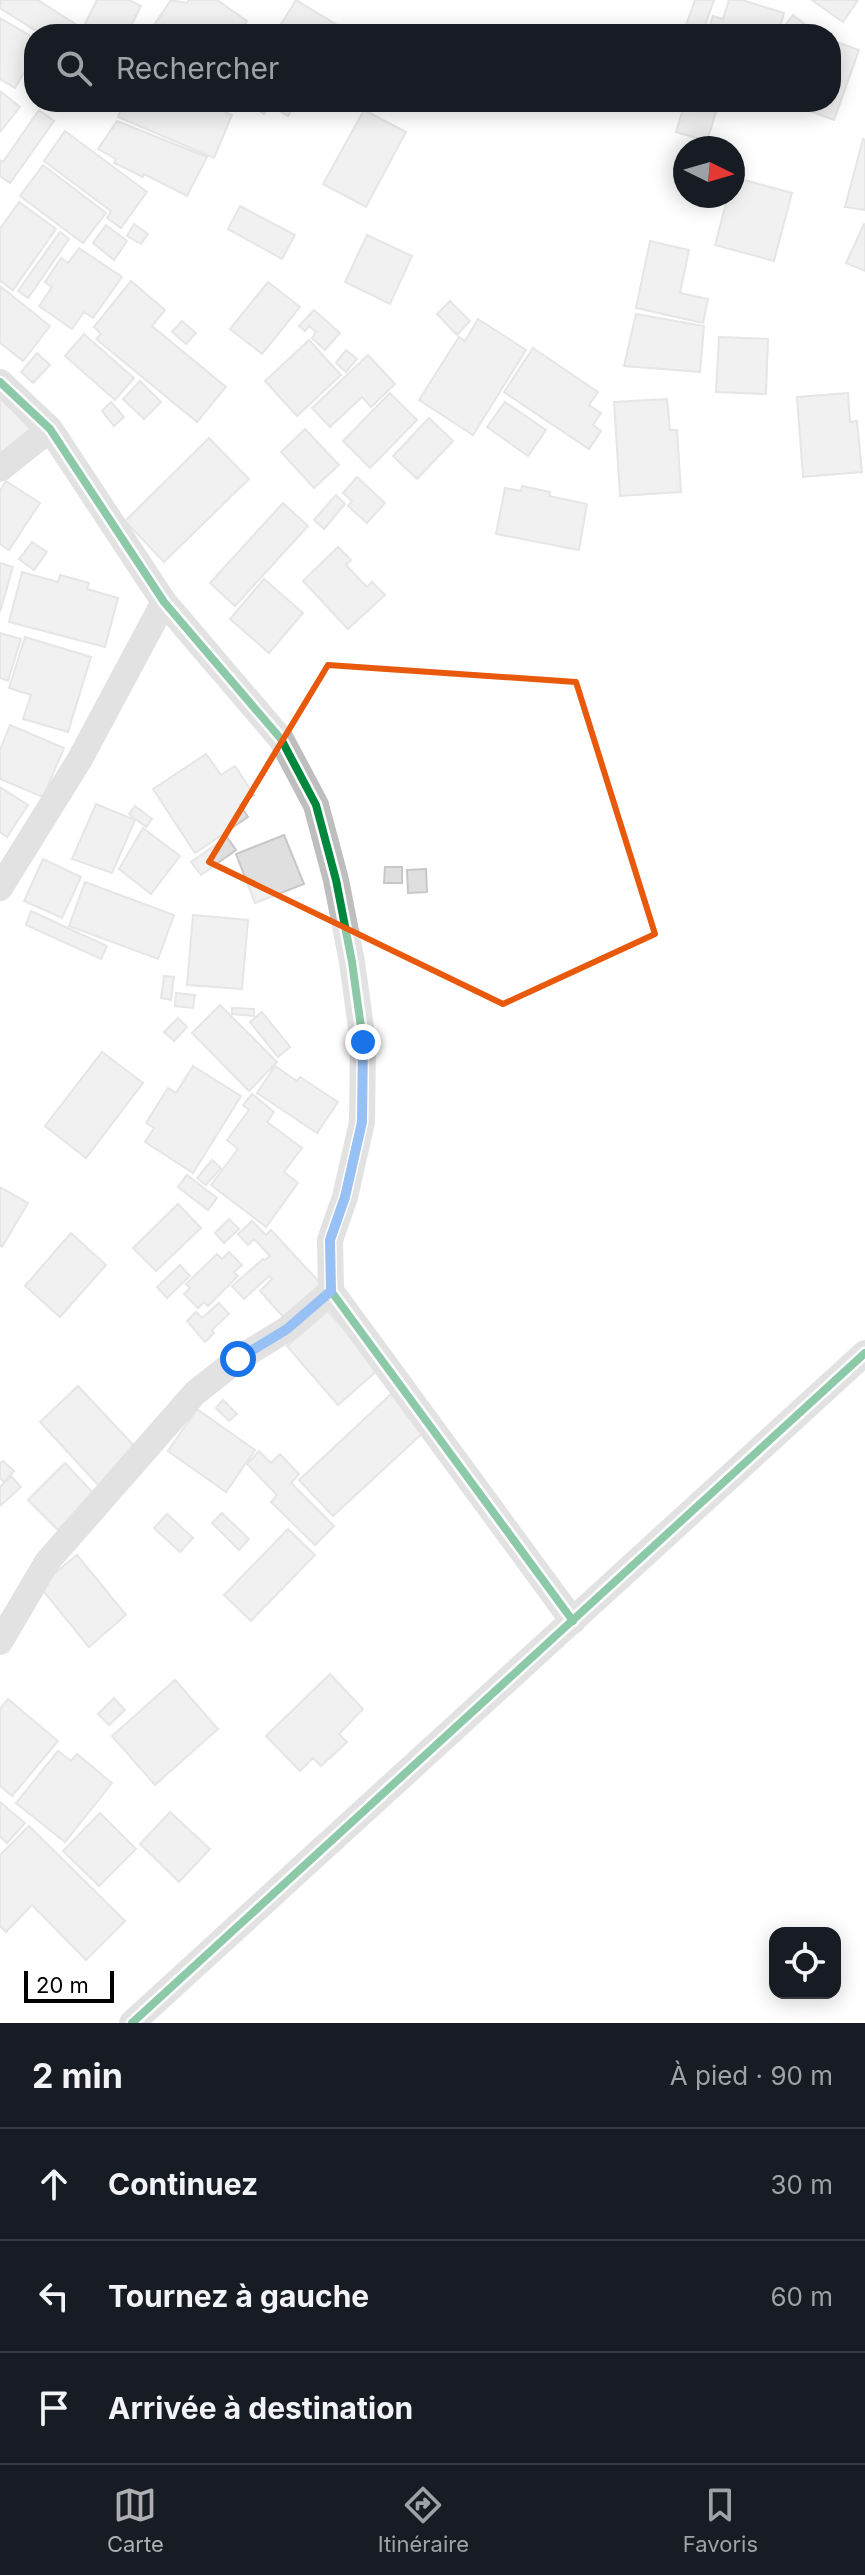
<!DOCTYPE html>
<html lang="fr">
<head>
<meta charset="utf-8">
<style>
  :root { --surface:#171b24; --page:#20242c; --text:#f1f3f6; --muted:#9ea1a6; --line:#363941; --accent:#adaeaf }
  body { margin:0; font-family:Inter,sans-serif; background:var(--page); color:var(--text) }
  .controls { position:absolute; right:24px; bottom:24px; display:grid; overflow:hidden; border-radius:16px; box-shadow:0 4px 20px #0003 }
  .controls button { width:72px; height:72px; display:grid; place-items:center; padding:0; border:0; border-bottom:2px solid var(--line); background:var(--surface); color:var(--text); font:40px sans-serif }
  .compass { position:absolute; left:673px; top:136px; width:72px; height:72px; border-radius:50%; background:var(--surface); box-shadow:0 4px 20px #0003; rotate:95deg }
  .scale { position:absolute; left:24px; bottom:20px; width:90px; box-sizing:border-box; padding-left:8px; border:4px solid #000; border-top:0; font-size:22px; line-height:28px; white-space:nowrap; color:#000; -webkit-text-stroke:6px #fff; paint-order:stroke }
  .stop { position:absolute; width:24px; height:24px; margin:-18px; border:6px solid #1a73e8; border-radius:50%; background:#fff }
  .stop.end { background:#1a73e8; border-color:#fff; box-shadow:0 2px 8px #0008 }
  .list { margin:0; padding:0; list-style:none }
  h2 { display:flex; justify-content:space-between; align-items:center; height:104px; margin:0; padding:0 32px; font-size:34px }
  h2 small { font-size:26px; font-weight:400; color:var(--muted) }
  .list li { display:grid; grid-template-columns:52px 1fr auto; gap:24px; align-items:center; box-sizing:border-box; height:112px; padding:0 32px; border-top:2px solid var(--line) }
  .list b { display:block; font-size:30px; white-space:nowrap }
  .list em { font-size:26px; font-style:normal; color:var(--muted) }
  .icon { flex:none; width:44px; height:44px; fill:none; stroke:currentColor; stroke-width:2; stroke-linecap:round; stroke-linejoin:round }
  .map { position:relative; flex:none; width:865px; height:2023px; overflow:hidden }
  .search { position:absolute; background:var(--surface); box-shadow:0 4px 20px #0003; left:24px; right:24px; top:24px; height:88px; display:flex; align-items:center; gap:20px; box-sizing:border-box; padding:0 28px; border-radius:32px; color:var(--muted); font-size:30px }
  .sheet { height:440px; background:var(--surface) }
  nav { display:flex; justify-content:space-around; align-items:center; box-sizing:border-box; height:112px; border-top:2px solid var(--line); background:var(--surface); font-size:22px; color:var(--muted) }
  nav a { display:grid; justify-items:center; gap:4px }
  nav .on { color:var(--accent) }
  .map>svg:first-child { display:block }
  .building { fill:#dfdfdf; stroke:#c7c7c7; stroke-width:2 }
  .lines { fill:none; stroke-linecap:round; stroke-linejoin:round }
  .street { stroke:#bebebe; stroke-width:26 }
  .cycleway-casing { stroke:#fff; stroke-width:13 }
  .cycleway { stroke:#00873e; stroke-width:8 }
  .route { stroke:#1a73e8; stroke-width:10 }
  .marked { fill:none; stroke:#e8590c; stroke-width:6; stroke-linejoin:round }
</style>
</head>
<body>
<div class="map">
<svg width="865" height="2023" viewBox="0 0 865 2023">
  <rect width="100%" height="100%" fill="#fff"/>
  <path class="building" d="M38 0 77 25 71 34H41L0 8 1 0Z
    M97 0H129L141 6 127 34H80Z
    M171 0 187 3 189 0H217L247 21 244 26 256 34H148Z
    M296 0 342 28 338 34H275Z
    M695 0H714L702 34 684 31Z
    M729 0H742L784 13 778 34H707L713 16 723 19Z
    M812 0H858L843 22Z
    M793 15 806 25 800 34H793L784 27Z
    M0 18 34 38V56L15 88 0 79Z
    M831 40 859 50 834 120 786 102H831Z
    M0 91 20 107 0 132Z
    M124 102H202L232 115 214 158 118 117Z
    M245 102H296L288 116 270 105 264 114Z
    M685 102H719L707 141 676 132Z
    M39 110 54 121 10 183 0 176V160L3 162Z
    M364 110 406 132 366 207 323 184Z
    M117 121 207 157 187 196 144 174 143 177 114 163 116 159 98 149Z
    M65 131 147 192 121 228 107 218 111 211 44 161Z
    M863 139 865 140V210L845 207Z
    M43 165 106 213 83 243 20 196Z
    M733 177 792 193 774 261 715 245 728 196H733Z
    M19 202 56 229 13 290 0 281V229Z
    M240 206 295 235 282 259 228 229Z
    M134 224 148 234 141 244 127 236Z
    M864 224H865V271L846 263Z
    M106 225 127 241 114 260 93 243Z
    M60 232 69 239 28 298 18 291Z
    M367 235 412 256 390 304 345 282Z
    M650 241 689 250 680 293 708 299 703 323 636 308Z
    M79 248 122 277 93 318 84 312 72 329 39 306 52 287 45 282 61 258 68 263Z
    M131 281 165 310 152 326 226 387 197 422 96 339 101 334 94 327Z
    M268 282 300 307 262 354 230 329Z
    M0 286 50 326 23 361 0 343Z
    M450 301 470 321 457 335 437 314Z
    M314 310 340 333 325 350 312 338 316 332 309 326 305 331 299 326Z
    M636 314 704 326 700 372 624 366Z
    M478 319 526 350 473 435 419 400 459 337 465 341Z
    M182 321 196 333 186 344 172 332Z
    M84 334 134 378 115 400 65 356Z
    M719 337 768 339 766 394 716 392Z
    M309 340 341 375 297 416 265 381Z
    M533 348 598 392 589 405 601 413 593 425 601 431 589 449 504 392Z
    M346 350 357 359 346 372 336 363Z
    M37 353 50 365 33 383 21 372Z
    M368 355 395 384 371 407 362 397 330 427 312 408Z
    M140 381 161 402 144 419 123 399Z
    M390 393 417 420 370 468 343 441Z
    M848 393 850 422 857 421 862 472 803 477 797 397Z
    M0 397 31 430 0 458Z
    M667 399 670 430H677L681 492 620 496 614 402Z
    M111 402 124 417 114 426 102 411Z
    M505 402 546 430 528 456 487 427Z
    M429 418 453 441 417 479 393 456Z
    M305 429 339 465 314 488 281 452Z
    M209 438 249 479 164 562 125 521Z
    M357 477 385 503 367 523 348 506 352 501 343 493Z
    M6 481 40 503 9 550 0 544V490Z
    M522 486 550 492 549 496 587 504 579 550 496 534 505 488 521 491Z
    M336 495 345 504 324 529 314 520Z
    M283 503 308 526 235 606 210 583Z
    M32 542 47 552 34 570 19 559Z
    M338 547 351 560 346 565 367 587 372 582 385 595 348 629 303 581Z
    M0 563 13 567 0 612Z
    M22 572 58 582 60 575 89 583 87 589 118 598 105 647 9 622Z
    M264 579 303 613 269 653 230 619Z
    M0 633 21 639 8 681 0 678Z
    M25 637 91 657 68 732 23 719 31 695 9 688Z
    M10 725 64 748 43 797 0 779V750Z
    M206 754 221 775 235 766 254 795 240 805 248 817 195 853 153 789Z
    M0 787 28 805 7 837 0 832Z
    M96 804 135 820 112 873 72 859Z
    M135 806 152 819 146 827 129 814Z
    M143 828 180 856 151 894 119 869Z
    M284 835 304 884 255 903 236 854Z
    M227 837 236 850 201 875 191 862Z
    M43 859 81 877 62 918 24 901Z
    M385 867H402V883H384Z
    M426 869 427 892 408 893 407 870Z
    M85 882 174 915 158 959 69 926Z
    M31 911 107 946 101 959 26 925Z
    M193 915 248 920 242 989 187 985Z
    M164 976 174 977 171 1000 161 998Z
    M176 993 195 995 193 1008 175 1006Z
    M220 1005 277 1062 249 1091 192 1033Z
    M232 1008 254 1009V1016L232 1014Z
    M262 1012 290 1047 278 1057 250 1022Z
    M178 1018 187 1027 174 1041 164 1032Z
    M102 1052 143 1083 86 1158 45 1126Z
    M193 1066 241 1096 193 1173 145 1142 154 1128 146 1123 168 1088 176 1093Z
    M275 1066 297 1081 300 1077 338 1102 317 1133 257 1093Z
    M252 1094 274 1112 267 1122 302 1148 284 1172 298 1183 266 1227 211 1185 238 1149 227 1140 249 1110 243 1105Z
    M212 1160 221 1168 206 1185 197 1178Z
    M187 1175 217 1198 208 1210 178 1187Z
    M0 1187 28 1203 2 1247 0 1246Z
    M178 1204 201 1228 156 1271 133 1248Z
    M229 1219 239 1229 224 1243 215 1233Z
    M252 1221 266 1235 271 1230 323 1286 286 1320 260 1291 272 1279 269 1276 244 1299 232 1286 263 1259 265 1260 270 1256 254 1239 248 1245 238 1234Z
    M71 1233 106 1265 60 1317 25 1286Z
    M229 1252 242 1265 234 1272 238 1276 208 1306 204 1302 198 1308 184 1294 190 1288 186 1284 217 1254 222 1259Z
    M180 1265 190 1276 167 1298 157 1287Z
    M219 1303 229 1314 212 1330 214 1333 205 1342 187 1321 196 1312 202 1318Z
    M328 1311 379 1369 338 1405 287 1346Z
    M78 1386 138 1450 100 1487 40 1422Z
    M391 1394 425 1431 333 1516 299 1480Z
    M223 1400 237 1414 229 1421 216 1408Z
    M197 1409 255 1450 226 1492 168 1451Z
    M259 1451 271 1463 280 1454 299 1474 291 1483 334 1526 315 1545 271 1502 277 1495 247 1464Z
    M3 1461 14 1471 4 1482 0 1478V1464Z
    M65 1463 94 1494 58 1530 28 1500Z
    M11 1476 21 1487 0 1506V1487Z
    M222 1513 249 1539 239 1550 212 1523Z
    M167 1514 193 1538 180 1552 154 1528Z
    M288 1529 315 1555 251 1621 224 1595Z
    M77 1555 126 1615 89 1647 39 1586Z
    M330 1674 363 1709 339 1734 347 1742 321 1766 313 1758 300 1771 266 1736Z
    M175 1680 218 1729 155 1785 112 1736Z
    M114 1698 125 1710 109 1725 98 1714Z
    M8 1699 58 1741 12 1796 0 1786V1709Z
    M58 1751 71 1761 77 1754 112 1783 65 1842 16 1803Z
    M0 1802 25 1823 7 1843 0 1836Z
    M170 1812 210 1849 179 1882 140 1844Z
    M100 1813 136 1849 99 1886 63 1851Z
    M29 1826 125 1921 86 1960 32 1905 6 1932 0 1926V1855Z"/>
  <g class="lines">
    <path class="street" d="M0 382 50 429 164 602 281 739 316 805 336 880 352 962 363 1042 362 1122 345 1197 330 1240 331 1291 573 1621
      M0 469 50 429
      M0 888 80 759 164 602
      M0 1642 47 1562 195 1393 238 1359 287 1329 331 1291
      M132 2023 865 1353"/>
    <g class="cycleway-casing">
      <path id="cycleway" d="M0 382 50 429 164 602 281 739 316 805 336 880 352 962 363 1042 362 1122 345 1197 330 1240 331 1291 573 1621
        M132 2023 865 1353"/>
    </g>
    <use href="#cycleway" class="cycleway"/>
  </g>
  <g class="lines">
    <path class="route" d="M238 1359 287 1329 331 1291 330 1240 345 1197 362 1122 363 1042"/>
  </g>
  <path d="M0 0H865V2023H0ZM328 665 576 682 655 934 503 1004 209 862Z" fill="#fff" fill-opacity=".55" fill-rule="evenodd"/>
  <path class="marked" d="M328 665 576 682 655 934 503 1004 209 862Z"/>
</svg>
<div class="controls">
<button><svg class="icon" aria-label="locate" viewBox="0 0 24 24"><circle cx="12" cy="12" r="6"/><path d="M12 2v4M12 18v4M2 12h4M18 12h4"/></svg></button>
</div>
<svg class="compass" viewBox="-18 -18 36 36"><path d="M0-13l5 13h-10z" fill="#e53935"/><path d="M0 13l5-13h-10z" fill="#9ea1a6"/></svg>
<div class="scale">20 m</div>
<div class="stop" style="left:238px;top:1359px"></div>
<div class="stop end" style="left:363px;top:1042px"></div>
<div class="search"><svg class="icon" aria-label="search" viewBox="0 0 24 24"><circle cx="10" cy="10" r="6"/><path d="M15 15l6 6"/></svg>Rechercher</div>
</div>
<section class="sheet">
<h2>2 min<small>À pied · 90 m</small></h2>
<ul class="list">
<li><svg class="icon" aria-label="ahead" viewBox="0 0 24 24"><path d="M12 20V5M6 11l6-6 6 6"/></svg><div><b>Continuez</b></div><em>30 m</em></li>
<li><svg class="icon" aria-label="left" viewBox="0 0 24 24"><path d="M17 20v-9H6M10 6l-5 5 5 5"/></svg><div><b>Tournez à gauche</b></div><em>60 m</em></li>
<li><svg class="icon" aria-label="arrive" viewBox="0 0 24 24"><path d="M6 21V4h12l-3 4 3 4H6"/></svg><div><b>Arrivée à destination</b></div></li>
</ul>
</section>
<nav>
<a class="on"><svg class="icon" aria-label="map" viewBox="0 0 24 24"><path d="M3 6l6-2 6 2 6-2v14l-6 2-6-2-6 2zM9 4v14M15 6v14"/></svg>Carte</a>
<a><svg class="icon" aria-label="directions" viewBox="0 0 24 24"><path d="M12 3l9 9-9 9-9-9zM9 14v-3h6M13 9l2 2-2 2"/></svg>Itinéraire</a>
<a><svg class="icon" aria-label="saved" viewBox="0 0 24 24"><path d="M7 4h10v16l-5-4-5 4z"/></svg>Favoris</a>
</nav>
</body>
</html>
